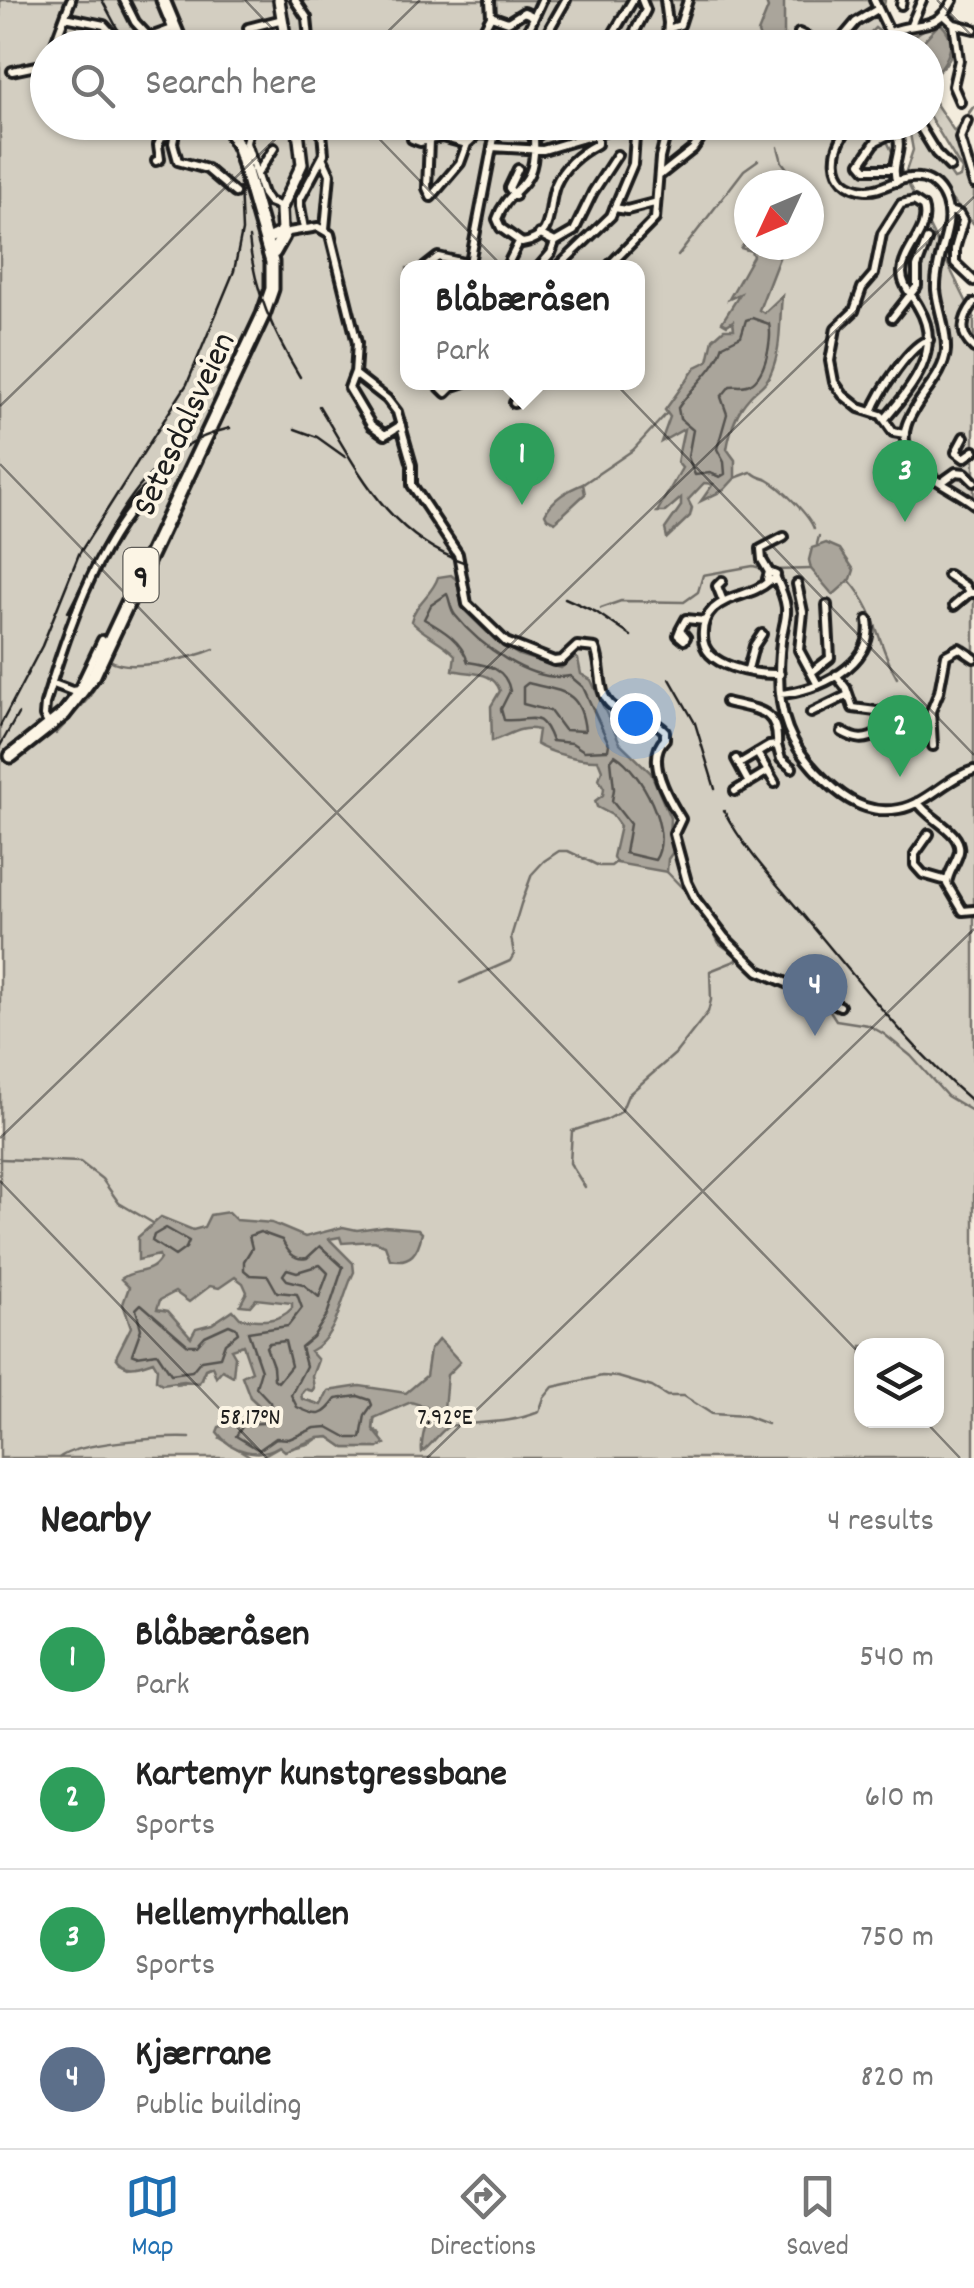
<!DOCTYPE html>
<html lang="en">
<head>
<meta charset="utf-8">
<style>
  :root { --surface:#fff; --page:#f6f6f6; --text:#222; --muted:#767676; --line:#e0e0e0; --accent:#1f6fb2 }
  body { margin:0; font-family:Dekko,sans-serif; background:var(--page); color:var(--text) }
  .controls { position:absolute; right:30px; bottom:30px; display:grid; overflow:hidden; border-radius:20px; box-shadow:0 2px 8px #0004 }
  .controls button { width:90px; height:90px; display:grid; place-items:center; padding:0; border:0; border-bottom:2px solid var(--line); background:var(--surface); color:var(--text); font:50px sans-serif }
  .compass { position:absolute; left:734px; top:170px; width:90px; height:90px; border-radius:50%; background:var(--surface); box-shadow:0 2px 8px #0004; rotate:226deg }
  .you { position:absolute; left:635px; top:718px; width:35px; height:35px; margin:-25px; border:8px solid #fff; border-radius:50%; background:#1a73e8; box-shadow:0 0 0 15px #1a73e833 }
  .badge { display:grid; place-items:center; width:65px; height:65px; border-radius:50%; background:var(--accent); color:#fff; font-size:32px; font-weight:700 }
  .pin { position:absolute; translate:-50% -82px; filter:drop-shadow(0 2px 5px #0008) }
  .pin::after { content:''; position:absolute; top:52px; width:35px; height:30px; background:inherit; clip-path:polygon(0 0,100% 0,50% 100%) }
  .popup { position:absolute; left:400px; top:260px; width:245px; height:130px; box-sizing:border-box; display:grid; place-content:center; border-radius:20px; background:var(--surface); filter:drop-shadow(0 2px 8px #0005); font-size:32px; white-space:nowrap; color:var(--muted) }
  .popup b { font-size:38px; color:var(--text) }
  .popup::after { content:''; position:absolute; left:50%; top:100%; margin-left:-20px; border:20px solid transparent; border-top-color:var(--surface) }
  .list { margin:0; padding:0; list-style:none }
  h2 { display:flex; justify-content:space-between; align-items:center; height:130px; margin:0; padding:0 40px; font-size:42px }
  h2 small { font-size:32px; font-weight:400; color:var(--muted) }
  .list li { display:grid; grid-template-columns:65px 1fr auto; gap:30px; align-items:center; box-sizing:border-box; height:140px; padding:0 40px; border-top:2px solid var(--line) }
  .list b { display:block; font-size:38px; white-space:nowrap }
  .list p { margin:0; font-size:32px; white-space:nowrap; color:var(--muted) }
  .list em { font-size:32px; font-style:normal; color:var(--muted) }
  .icon { flex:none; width:55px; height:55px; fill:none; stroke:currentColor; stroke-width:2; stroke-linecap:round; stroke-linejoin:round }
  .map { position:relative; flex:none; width:974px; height:1458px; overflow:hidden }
  .search { position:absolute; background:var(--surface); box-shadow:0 2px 8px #0004; left:30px; right:30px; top:30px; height:110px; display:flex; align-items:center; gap:25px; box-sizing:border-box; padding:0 35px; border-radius:55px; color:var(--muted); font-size:38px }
  .sheet { height:690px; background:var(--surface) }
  nav { display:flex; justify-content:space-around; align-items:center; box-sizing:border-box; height:140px; border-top:2px solid var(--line); background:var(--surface); font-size:28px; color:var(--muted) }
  nav a { display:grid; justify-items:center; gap:5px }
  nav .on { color:var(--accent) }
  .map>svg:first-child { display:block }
  .green { fill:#d3cec1; stroke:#78756e; stroke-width:2.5; fill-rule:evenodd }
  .water { fill:#aaa59b; stroke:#716e68; stroke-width:2.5; fill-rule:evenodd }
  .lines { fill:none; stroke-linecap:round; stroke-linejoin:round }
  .shore { stroke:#55534f; stroke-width:2.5 }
  .stream { stroke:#716e68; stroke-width:2.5 }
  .minor-casing { stroke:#1c1c1c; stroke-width:14 }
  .major-casing { stroke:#1c1c1c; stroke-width:16 }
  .highway-casing { stroke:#1c1c1c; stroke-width:19 }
  .minor { stroke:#fcf5e5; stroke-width:6 }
  .major { stroke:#fcf5e5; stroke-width:9 }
  .highway { stroke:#fcf5e5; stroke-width:11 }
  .rail { stroke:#1c1c1c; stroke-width:2.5 }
  .ticks { fill:none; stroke:#1c1c1c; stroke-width:2.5; stroke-opacity:0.45 }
  .labels { text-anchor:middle; stroke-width:8; stroke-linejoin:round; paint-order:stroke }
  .shield { fill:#fcf5e5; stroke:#5f5d58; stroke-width:2.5 }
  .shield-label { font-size:32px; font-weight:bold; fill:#1c1c1c }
  .street-label { font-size:35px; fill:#1c1c1c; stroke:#fcf5e5 }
  .ticks-label { font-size:25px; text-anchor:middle; fill:#1c1c1c; stroke:#fcf5e5; stroke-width:8; stroke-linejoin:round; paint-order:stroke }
</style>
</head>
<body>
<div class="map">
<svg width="974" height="1458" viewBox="0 0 974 1458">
  <rect width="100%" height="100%" fill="#f3ecdd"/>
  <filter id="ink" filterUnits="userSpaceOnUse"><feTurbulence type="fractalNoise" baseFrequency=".01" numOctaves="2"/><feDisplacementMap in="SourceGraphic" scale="20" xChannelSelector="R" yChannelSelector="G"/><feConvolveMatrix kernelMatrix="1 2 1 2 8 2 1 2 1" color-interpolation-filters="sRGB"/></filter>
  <g filter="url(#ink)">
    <path class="green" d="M0 0H885L883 11 901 38 917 34 944 16 951 19C956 44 955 62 931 77L935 84 928 92 954 131 974 106 959 128 974 176V224L932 179 919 172 905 174 913 150 908 123H915L954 179 960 177 962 170 927 112V67L931 73 940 69 941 23 918 48 888 47 880 32 875 28 855 48H48V122L878 123 974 317V1458H259L280 1446 286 1450 311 1443 318 1438 329 1437 345 1448H378L381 1435 373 1429 375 1416 323 1400 322 1405 302 1399 301 1394 250 1375V1397L262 1408V1413H241L220 1438 253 1458H0ZM749 185H809V245H749ZM407 268H637V382H407ZM131 1336 234 1372 213 1366 205 1369 202 1380 176 1384 153 1361 128 1367 120 1363ZM862 1346H936V1420H862Z"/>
    <path class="water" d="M765 0H784V47H763L758 33 768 8Z
      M940 23C956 38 952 52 940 69L931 73 927 67 926 48 918 47Z
      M749 237V245H776L774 252 781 253 759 310 764 313 782 296C779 324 782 349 770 375 765 386 756 389 749 398 736 412 730 431 727 449L735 460V478L724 490 701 501 713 484 704 483 688 500 692 508 690 516 667 538 665 529 681 506V498L665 512H657L682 468 677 462 684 429 661 442 670 417 665 410 696 367 708 361 713 339 724 329H734L733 321 727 325 722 322 740 294 729 299 753 256 751 251 741 248Z
      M583 484 585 494 555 522 547 518 545 514C553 498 568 490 583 484Z
      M826 543 840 549 854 570 851 579 833 595 811 569 809 560 812 548Z
      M451 575 457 580 462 608 495 640 519 655 561 668 574 657 578 659 581 674 591 680 620 743 651 773 670 818 669 835 673 852 668 859 667 872 616 863 613 857 620 826 612 815 597 807 595 801 603 795 604 788 599 779 602 770 598 760C583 761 549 753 536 744L538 730C520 725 508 736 492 741L491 706 500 691C493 670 471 675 453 670L455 655C442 641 424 635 411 621 415 603 433 594 438 577Z
      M228 1212 236 1220 272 1223 305 1237 343 1227 357 1230 385 1226 418 1229 422 1233C418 1252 411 1264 390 1259L385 1245 374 1241 342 1243 340 1237 329 1239 353 1263 354 1272C341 1298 338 1337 310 1351L318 1360 312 1376 314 1388 312 1391 305 1389 301 1394 302 1399 321 1405 328 1391 360 1386 406 1393 426 1376 430 1350 439 1339 460 1362 447 1375 444 1410 433 1417V1421L448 1423 449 1426C437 1434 433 1444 422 1452 420 1436 429 1423 427 1407L411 1402 374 1418 373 1429 385 1444 378 1448H345L329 1437 318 1438 285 1451 279 1446C260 1458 232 1453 217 1432L219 1427 230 1424 241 1413H262V1408L250 1397 242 1376 252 1371 243 1345 231 1349 235 1356 233 1376 222 1370 216 1377 212 1366 205 1369 199 1383 184 1381 162 1384 156 1380 157 1368 153 1361C139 1366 125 1372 116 1357L131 1327 123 1304 129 1287 121 1279C134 1268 150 1276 160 1259L159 1255 138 1260V1237L161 1217 193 1230 204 1227 210 1215ZM235 1277 243 1283 247 1292 240 1305 250 1306 256 1299 292 1303V1308C279 1323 259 1321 240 1318L233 1310 212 1324 196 1328 191 1337 168 1311 157 1309 160 1300 175 1292 189 1302 210 1286 219 1288Z"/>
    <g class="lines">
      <path class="shore" d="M752 318 769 324C773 339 765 380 747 385 741 387 736 385 730 386L721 397 727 414 717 449 724 462 725 474 720 477 710 473 695 475 688 457 693 430 680 419 678 408C693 385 715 371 723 345L741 336 746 320Z
        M447 594C450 600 450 609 455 615 478 644 531 684 570 676L583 687 609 744 608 750 584 751 572 743 552 741C540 708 533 722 504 720L501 709 510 691C506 668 488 665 468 662 461 640 443 630 424 619L431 605Z
        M528 683C562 692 581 689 585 731L564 730 550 711 523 704V687Z
        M615 755C641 771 674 832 655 860L625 853 630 824 612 801 614 789 611 760Z
        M166 1228 189 1241 186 1248 175 1256 152 1241 154 1235Z
        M260 1232 282 1240C287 1250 293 1261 307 1258L320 1246 343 1267 327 1315 313 1337 301 1347 306 1366 291 1395 297 1407C319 1418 323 1417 336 1399L358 1396 370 1400 372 1405 365 1415 361 1438H348L328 1427 315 1428 289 1439 276 1438 259 1450 236 1436 244 1424 264 1423 272 1412 270 1402 256 1387 261 1370 248 1332 288 1326 302 1308 297 1294 277 1292 268 1276 250 1275 244 1270V1261L252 1248 249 1236Z
        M320 1265 328 1273 319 1297 303 1284 287 1280 283 1275 287 1269 297 1272Z
        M141 1304 188 1345H197L205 1336 229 1325 236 1328 238 1333 225 1343 220 1357 201 1360 192 1371 171 1374 157 1353 137 1356 132 1354 141 1329 136 1309Z
        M285 1341 291 1366 278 1382 274 1379 273 1366 266 1347 269 1343Z"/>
      <path class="stream" d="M778 147 782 162 789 171
        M678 256 744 170 758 160
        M218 425 261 337
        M753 473C757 477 763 478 768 480 781 487 810 516 814 529
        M735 478 751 472
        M583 484 633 450 666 414
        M817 544 819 536
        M773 570 811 569
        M849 580C879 614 876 642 897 678
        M601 608 621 601 684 602 698 592 703 575 753 566 765 569
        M110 660C128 673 193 658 214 649
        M56 734 88 699 106 669 212 436
        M667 872 692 898
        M708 921 719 943 749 965
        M773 980 825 1003 836 1020 868 1025 884 1034 911 1056 947 1096 974 1112
        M460 983 510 961 514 954 511 937 521 904 532 874 544 861 559 851H568L599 866H611L616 862
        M0 1159 80 1162 102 1179 119 1203 153 1223
        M585 1187 570 1163 572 1131 606 1120 621 1112 628 1095 675 1054 708 1012 711 1000 710 971 740 959
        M449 1426C485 1420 502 1426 539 1412L544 1398 553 1387 602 1376 618 1377 652 1387 667 1396H684L712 1414 746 1416 767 1424
        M59 1458C77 1442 164 1437 190 1438"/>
      <g class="minor-casing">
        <path id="minor" d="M124 0 135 22 147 35
          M295 0 307 18 310 48
          M665 0 668 23 666 48
          M874 0 897 48
          M901 5 902 0
          M491 16 508 22 524 12 533 16
          M945 16 954 24 959 60 953 86 960 102
          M65 17 104 25 125 48
          M954 24 974 29
          M911 25 922 0
          M550 28 566 0
          M668 29 680 25 688 0
          M890 32C919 20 936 33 953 0
          M799 33 830 48
          M150 37 175 28
          M632 37 646 10 642 0
          M213 46 214 48
          M53 48 71 0
          M263 48 252 40 248 28 283 19
          M265 48 287 46
          M437 48 441 35
          M474 48 491 16 490 0
          M520 48 542 0
          M595 48 613 34 633 0
          M834 48 856 22 876 10
          M12 71 41 65 48 60
          M967 121 960 138 974 184
          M177 122 173 143 178 161 207 169 235 193
          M250 122 246 143 263 194 269 202 282 207
          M521 122 534 138 558 122
          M614 122V129L635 130
          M855 122C830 142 825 186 866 190 882 191 894 179 910 178 940 174 953 206 947 230 943 249 935 270 936 290 938 310 947 329 946 350 944 388 884 419 912 459 927 479 955 489 974 504
          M917 122 936 153 950 167
          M468 126 476 135
          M534 138C537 194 510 182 497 219L501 228 522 243C557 238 546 206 556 184 564 166 580 153 597 144V134
          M412 139 420 142 442 137 467 144 478 134 494 135
          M429 141 427 188 431 197 460 163 467 144
          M492 147 543 150 614 129
          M323 159 330 174 325 229
          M156 161 160 159 158 145 162 137 174 133
          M892 169H866L861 163 876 141 895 132C906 148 889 165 897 182
          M257 174 274 148
          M659 176 693 149 712 122
          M515 196 509 188 518 169
          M614 208 627 210 654 203
          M949 211 959 214 963 221 955 249V263L974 281
          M304 229 299 201 324 154 321 122
          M283 233 318 227 330 234 357 343 355 374 387 399 397 412 412 465V485L458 554 467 604 506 642 554 661 562 660 577 646 595 648C601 663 599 680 604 695 614 720 649 713 665 731V739C644 759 669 800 681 819L674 834 687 882 696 900 725 938 759 971 840 1006
          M539 234 555 242 574 231 593 192 617 155
          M424 268 438 257 469 264
          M469 268 497 122
          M506 268 519 242
          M538 268 551 253 555 242
          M557 268 611 216 633 164 636 122
          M607 268 655 219 660 158 665 138 676 122
          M974 303C962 319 958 334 974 348
          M892 318 917 286V267L927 240
          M355 372 349 388 371 425 385 435 401 425
          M435 382 446 393 453 386 465 382
          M514 403 528 382
          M872 412C879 393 911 343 929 340
          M885 419C912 387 944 350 919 308 913 296 902 286 902 273 903 249 931 230 923 207L914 201 901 204 882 234 874 274 862 288 854 311 836 328 830 361 834 382 843 395 859 408 881 415 893 432 905 434
          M964 437 956 452 964 458 974 451
          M942 482 956 472 965 473 974 482
          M769 572 762 560 761 549 784 537
          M769 572 776 575 774 581 767 579Z
          M948 575 965 586 969 593H974
          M776 578C795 619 782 614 780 652 775 713 788 750 835 789 854 805 874 814 899 809 927 804 946 778 974 770
          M722 581 717 586 723 601
          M769 581C753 596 729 594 713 609 705 617 702 626 703 637 703 667 756 675 780 674
          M797 584 803 612 799 650 818 685
          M954 606 969 593
          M680 630 686 619 705 621
          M680 630 686 637 684 640 678 635Z
          M748 669 754 646 762 634
          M812 672 830 658 827 605
          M836 675 846 688 853 708 876 711 882 722 880 732C865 742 856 740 842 732
          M51 683 72 691 78 690 102 640
          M780 694C816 692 876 665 868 620
          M726 702C756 710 779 708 777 745
          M811 713 848 695
          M49 725 44 716 45 704C66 635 95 546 146 493
          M933 746 931 711 939 692 946 655 959 648 974 658
          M757 753 775 783
          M736 759 749 783
          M739 764 769 746 777 745 781 759 792 768
          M735 791 768 771
          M918 802C927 819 963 831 959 852 956 864 948 872 947 884L963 911 974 910
          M929 834 915 854V865L923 874 947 881"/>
      </g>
      <g class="major-casing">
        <path id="major" d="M279 0 287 48
          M267 239 282 232 281 209 302 164 297 122"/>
      </g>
      <g class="highway-casing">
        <path id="highway" d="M163 0 183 48
          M226 122 242 154
          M274 252 283 236
          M11 756 64 714 94 675 263 315 272 289V262L240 151"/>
      </g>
      <use href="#minor" class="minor"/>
      <use href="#major" class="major"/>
      <use href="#highway" class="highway"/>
      <path class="rail" d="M102 0 117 28 134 48
        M249 238C254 291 273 332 300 377
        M319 406C359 472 389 537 466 563
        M295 429 317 437 345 457
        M565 598 596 612 631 636
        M68 612C107 537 138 450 230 428
        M670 679 695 723 715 789
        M0 726 42 646 79 554 187 384 234 271 242 231 240 183 232 152 216 122
        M0 746 18 714
        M724 811C745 851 779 886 808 921 860 983 912 1050 974 1103"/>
    </g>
  </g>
  <path class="ticks" d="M245 0 291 48M937 0 974 38M371 48 420 0M363 122 974 755M0 406 293 122M0 464 862 1356M0 1138 974 197M0 1181 267 1458M924 1420 960 1458M427 1458 974 929"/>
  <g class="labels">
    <rect class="shield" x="123.5" y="548" width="35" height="54" rx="8"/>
    <g class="shield-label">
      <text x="141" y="586">9</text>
    </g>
    <g class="street-label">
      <text transform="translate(182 423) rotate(-65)" y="12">Setesdalsveien</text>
    </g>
  </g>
  <g class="ticks-label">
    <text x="250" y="1424">58.17°N</text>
    <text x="445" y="1424">7.92°E</text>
  </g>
</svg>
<div class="controls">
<button><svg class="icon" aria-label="layers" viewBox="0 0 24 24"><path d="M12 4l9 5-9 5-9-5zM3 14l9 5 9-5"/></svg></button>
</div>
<svg class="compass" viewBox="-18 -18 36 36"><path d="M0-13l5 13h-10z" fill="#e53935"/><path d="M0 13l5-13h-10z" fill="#767676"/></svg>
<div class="you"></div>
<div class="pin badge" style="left:522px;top:505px;background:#2e9e5b">1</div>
<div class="popup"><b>Blåbæråsen</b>Park</div>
<div class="pin badge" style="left:900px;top:777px;background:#2e9e5b">2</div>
<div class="pin badge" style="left:905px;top:522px;background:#2e9e5b">3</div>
<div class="pin badge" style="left:815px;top:1036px;background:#5c6f8a">4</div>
<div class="search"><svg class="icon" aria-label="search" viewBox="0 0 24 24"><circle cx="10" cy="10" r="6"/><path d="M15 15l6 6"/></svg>Search here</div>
</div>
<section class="sheet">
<h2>Nearby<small>4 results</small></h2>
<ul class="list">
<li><span class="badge" style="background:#2e9e5b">1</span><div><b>Blåbæråsen</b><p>Park</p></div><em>540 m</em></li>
<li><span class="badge" style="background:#2e9e5b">2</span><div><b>Kartemyr kunstgressbane</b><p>Sports</p></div><em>610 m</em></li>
<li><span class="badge" style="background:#2e9e5b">3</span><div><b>Hellemyrhallen</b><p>Sports</p></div><em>750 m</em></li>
<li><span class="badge" style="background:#5c6f8a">4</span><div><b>Kjærrane</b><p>Public building</p></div><em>820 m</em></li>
</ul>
</section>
<nav>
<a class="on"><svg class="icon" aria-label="map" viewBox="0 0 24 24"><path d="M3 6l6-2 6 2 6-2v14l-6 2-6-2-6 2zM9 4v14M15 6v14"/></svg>Map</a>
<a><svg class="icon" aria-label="directions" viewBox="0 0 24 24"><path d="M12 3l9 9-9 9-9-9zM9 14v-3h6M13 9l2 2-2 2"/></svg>Directions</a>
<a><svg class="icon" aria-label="saved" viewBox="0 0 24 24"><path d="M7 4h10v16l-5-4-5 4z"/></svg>Saved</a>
</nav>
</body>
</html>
